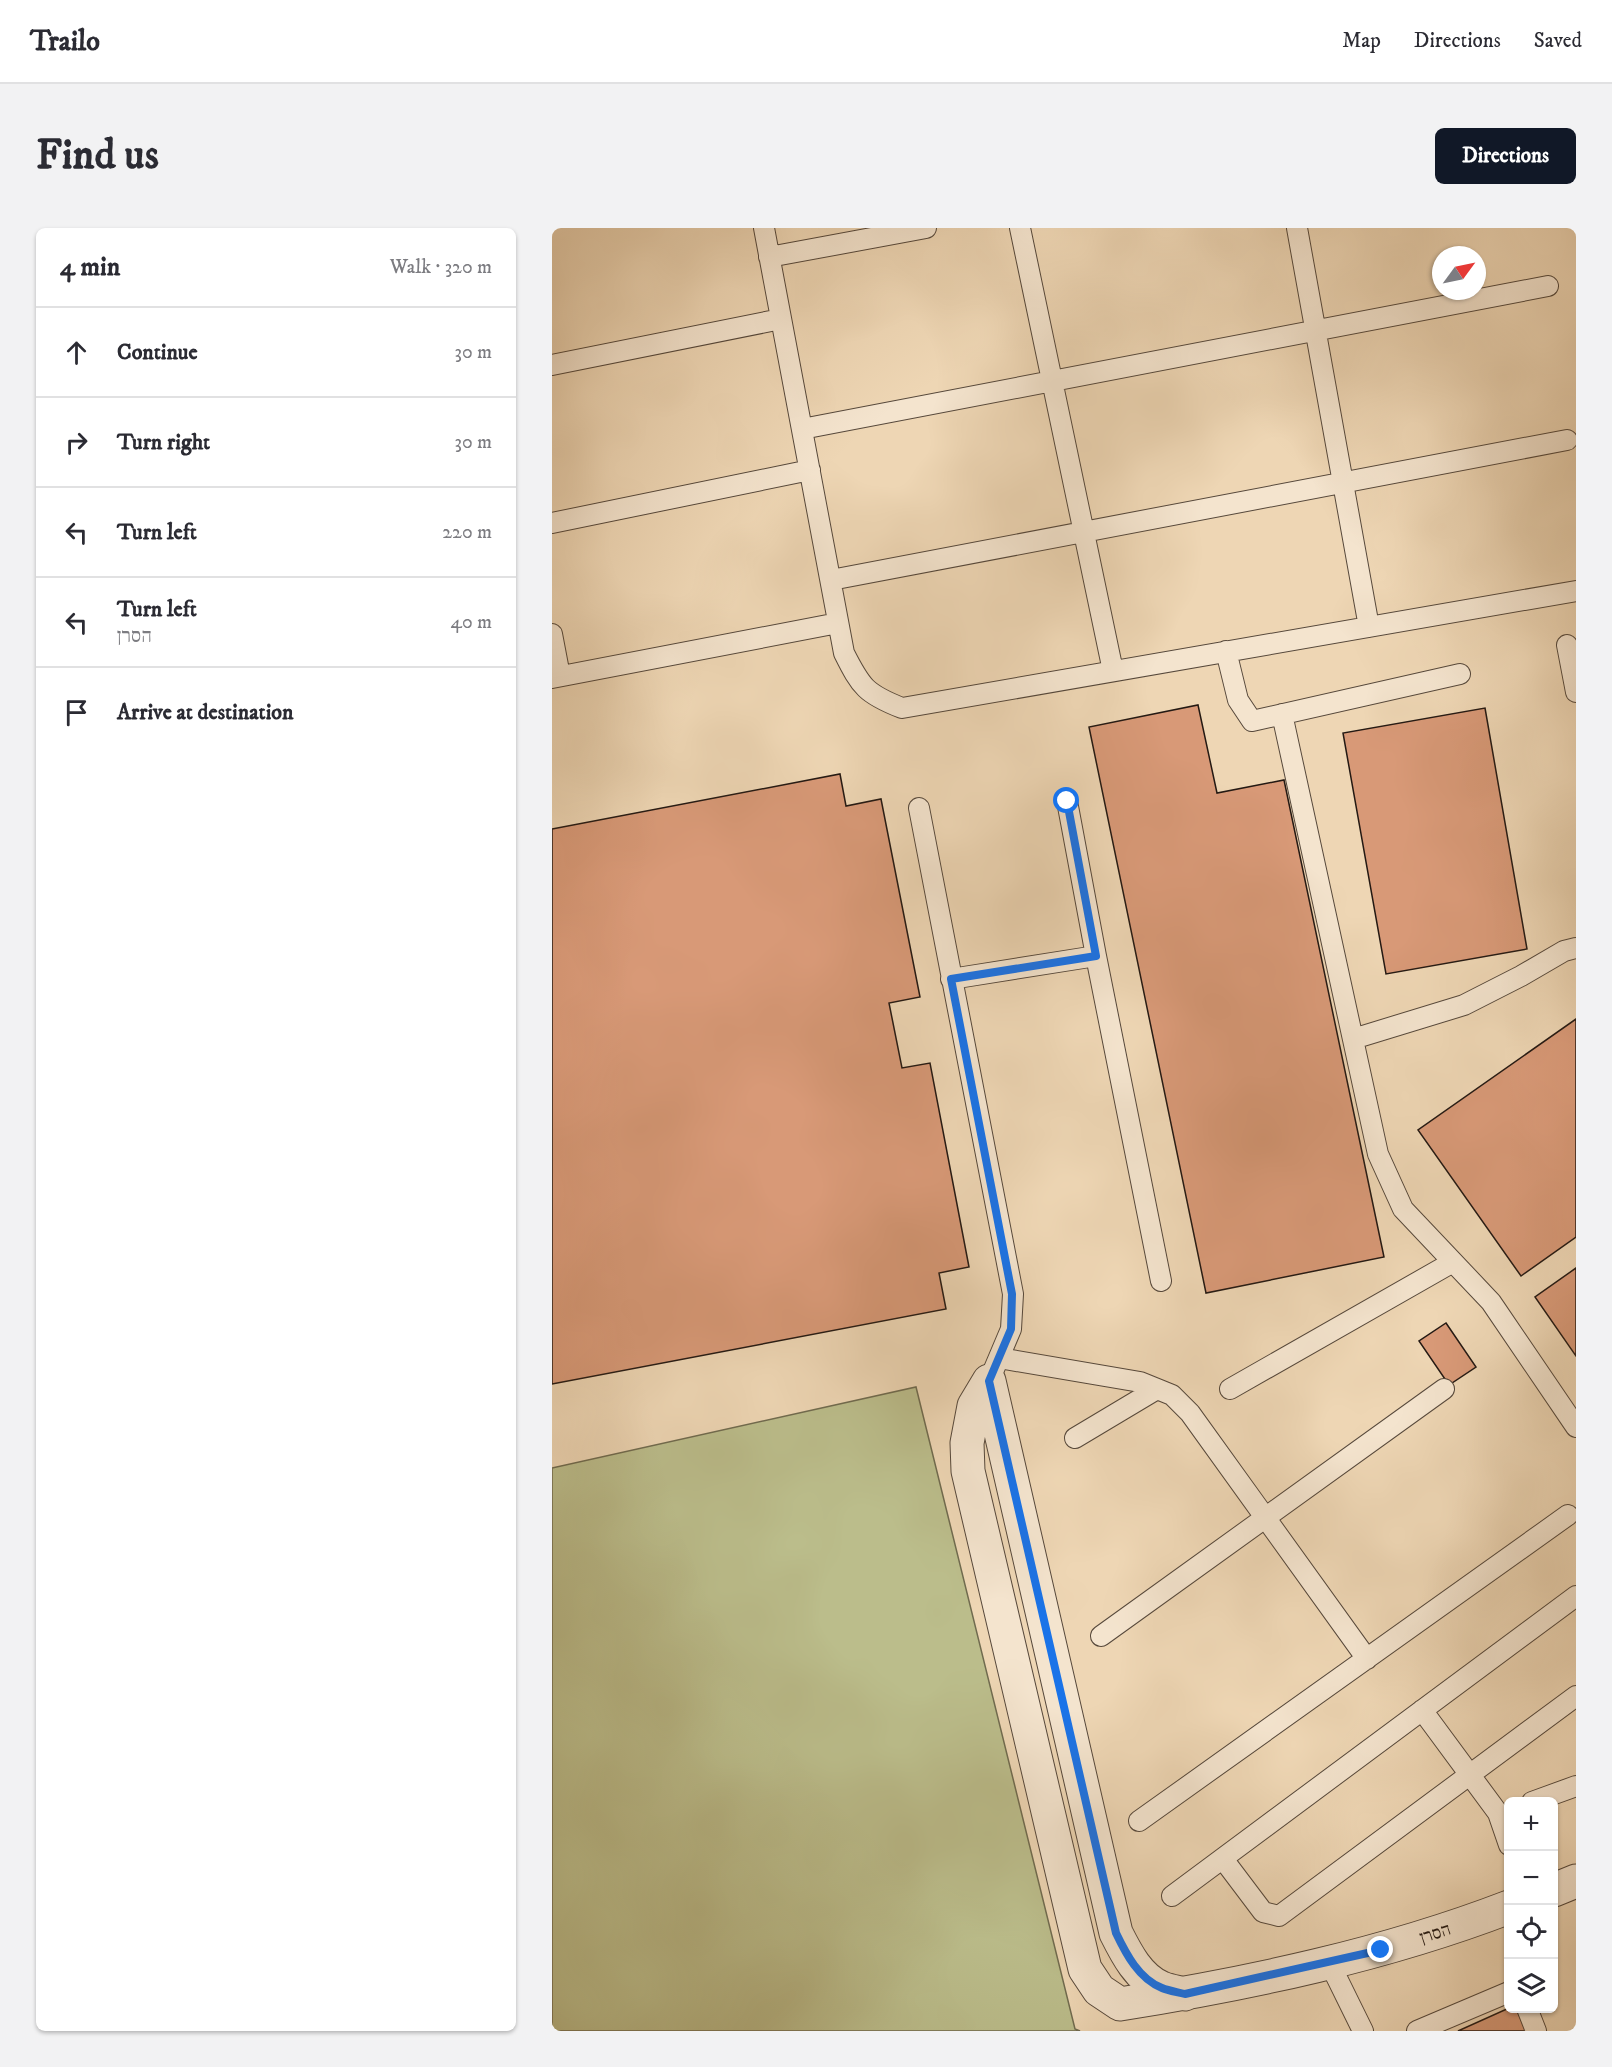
<!DOCTYPE html>
<html lang="en">
<head>
<meta charset="utf-8">
<style>
  :root { --surface:#fff; --page:#f2f2f3; --text:#2b2b33; --muted:#7c7c81; --line:#e1e1e2; --accent:#111827 }
  body { margin:0; font-family:"IM FELL DW Pica","Frank Ruhl Libre",serif; background:var(--page); color:var(--text) }
  .controls { position:absolute; right:18px; bottom:18px; display:grid; overflow:hidden; border-radius:9px; box-shadow:0 2px 4px #0004 }
  .controls button { width:54px; height:54px; display:grid; place-items:center; padding:0; border:0; border-bottom:2px solid var(--line); background:var(--surface); color:var(--text); font:30px sans-serif }
  .compass { position:absolute; left:880px; top:18px; width:54px; height:54px; border-radius:50%; background:var(--surface); box-shadow:0 2px 4px #0004; rotate:57deg }
  .stop { position:absolute; width:18px; height:18px; margin:-14px; border:4px solid #1a73e8; border-radius:50%; background:#fff }
  .stop.end { background:#1a73e8; border-color:#fff; box-shadow:0 2px 6px #0008 }
  .list { margin:0; padding:0; list-style:none }
  h2 { display:flex; justify-content:space-between; align-items:center; height:78px; margin:0; padding:0 24px; font-size:26px }
  h2 small { font-size:20px; font-weight:400; color:var(--muted) }
  .list li { display:grid; grid-template-columns:39px 1fr auto; gap:18px; align-items:center; box-sizing:border-box; height:90px; padding:0 24px; border-top:2px solid var(--line) }
  .list b { display:block; font-size:22px; white-space:nowrap }
  .list p { margin:0; font-size:20px; white-space:nowrap; color:var(--muted) }
  .list em { font-size:20px; font-style:normal; color:var(--muted) }
  .icon { flex:none; width:33px; height:33px; fill:none; stroke:currentColor; stroke-width:2; stroke-linecap:round; stroke-linejoin:round }
  .map { position:relative; flex:none; width:1024px; height:1803px; overflow:hidden; border-radius:9px }
  header { display:flex; align-items:center; gap:36px; box-sizing:border-box; height:84px; padding:0 30px; background:var(--surface); border-bottom:2px solid var(--line) }
  header strong { font-size:28px }
  nav { display:flex; gap:33px; margin-inline-start:auto; font-size:21px }
  .intro { display:flex; align-items:center; justify-content:space-between; box-sizing:border-box; height:144px; padding:0 36px }
  h1 { margin:0; font-size:42px }
  .button { padding:15px 27px; border-radius:9px; background:var(--accent); color:#fff; font-size:21px; font-weight:700 }
  main { display:flex; gap:36px; padding:0 36px }
  aside { flex:1; background:var(--surface); border-radius:9px; box-shadow:0 2px 4px #0004 }
  .map>svg:first-child { display:block }
  .green { fill:#bbbd8b; stroke:#706b4f; stroke-width:1.5 }
  .building { fill:#d89977; stroke:#241913; stroke-width:1.5 }
  .lines { fill:none; stroke-linecap:round; stroke-linejoin:round }
  .service-casing { stroke:#56483b; stroke-width:22 }
  .minor-casing { stroke:#56483b; stroke-width:35 }
  .service { stroke:#f4e4ce; stroke-width:20 }
  .minor { stroke:#f4e4ce; stroke-width:33 }
  .route { stroke:#1a73e8; stroke-width:8 }
  .labels { text-anchor:middle; stroke-width:5; stroke-linejoin:round; paint-order:stroke }
  .street-label { font-size:18px; fill:#241913; stroke:#f4e4ce }
</style>
</head>
<body>
<header>
<strong>Trailo</strong>
<nav><a>Map</a><a>Directions</a><a>Saved</a></nav>
</header>
<div class="intro"><h1>Find us</h1><a class="button">Directions</a></div>
<main>
<aside>
<h2>4 min<small>Walk · 320 m</small></h2>
<ul class="list">
<li><svg class="icon" aria-label="ahead" viewBox="0 0 24 24"><path d="M12 20V5M6 11l6-6 6 6"/></svg><div><b>Continue</b></div><em>30 m</em></li>
<li><svg class="icon" aria-label="right" viewBox="0 0 24 24"><path d="M7 20v-9h11M14 6l5 5-5 5"/></svg><div><b>Turn right</b></div><em>30 m</em></li>
<li><svg class="icon" aria-label="left" viewBox="0 0 24 24"><path d="M17 20v-9H6M10 6l-5 5 5 5"/></svg><div><b>Turn left</b></div><em>220 m</em></li>
<li><svg class="icon" aria-label="left" viewBox="0 0 24 24"><path d="M17 20v-9H6M10 6l-5 5 5 5"/></svg><div><b>Turn left</b><p>הסרן</p></div><em>40 m</em></li>
<li><svg class="icon" aria-label="arrive" viewBox="0 0 24 24"><path d="M6 21V4h12l-3 4 3 4H6"/></svg><div><b>Arrive at destination</b></div></li>
</ul>
</aside>
<div class="map">
<svg width="1024" height="1803" viewBox="0 0 1024 1803">
  <rect width="100%" height="100%" fill="#eed6b4"/>
  <filter id="stains"><feTurbulence type="fractalNoise" baseFrequency=".00333" numOctaves="4"/><feColorMatrix values="0 0 0 0 .2 0 0 0 0 .09 0 0 0 0 .02 0 0 0 .5 -.17"/></filter>
  <radialGradient id="worn" r=".72"><stop offset=".6" stop-color="#630" stop-opacity="0"/><stop offset="1" stop-color="#630" stop-opacity=".3"/></radialGradient>
  <path class="green" d="M364 1159 523 1801 528 1803H0V1240Z"/>
  <path class="building" d="M646 477 665 565 732 552 832 1029 654 1065 537 499Z
    M933 480 975 721 834 746 791 505Z
    M288 546 294 578 329 571 368 769 337 775 350 840 378 835 417 1039 387 1045 394 1081 0 1156V601Z
    M1024 791V1009L969 1048 866 902Z
    M1024 1040V1128L983 1069Z
    M894 1095 924 1139 897 1157 867 1113Z
    M957 1780H964L974 1803H906Z"/>
  <g class="lines">
    <g class="service-casing">
      <path id="service" d="M212 0 292 425C309 459 314 466 350 480L1024 363
        M468 0 561 443
        M745 0 817 399
        M217 29 374 0
        M0 137 229 91
        M250 201 996 58
        M0 295 258 242
        M279 352 1015 212
        M0 406 8 448
        M1015 417 1024 464
        M674 423 686 472 700 493 908 446
        M0 450 286 395
        M730 486 826 926 851 981 939 1074 1024 1199
        M367 580 461 1066 459 1101 437 1153
        M544 728 609 1053
        M399 751 544 728 515 573
        M801 811 912 777 969 748 1012 723 1024 720
        M447 1130 588 1154 620 1167 638 1185 815 1431
        M678 1161 901 1034
        M523 1210 605 1161
        M549 1408 892 1161
        M870 1482 946 1585 957 1617
        M980 1574 1024 1558
        M587 1593 1016 1287
        M671 1631 711 1684 727 1688 1024 1468
        M620 1668 1024 1368
        M777 1734 811 1803
        M975 1780 984 1803
        M865 1803 957 1764"/>
    </g>
    <g class="minor-casing">
      <path id="minor" d="M437 1153 422 1178 415 1215 416 1243 533 1741 547 1762 568 1776C699 1755 832 1727 957 1679
        M437 1153 564 1705C574 1725 587 1751 610 1760 617 1763 626 1764 633 1766
        M1002 1662 1024 1653"/>
    </g>
    <use href="#service" class="service"/>
    <use href="#minor" class="minor"/>
  </g>
  <g class="lines">
    <path class="route" d="M515 573 544 728 399 751 460 1066 459 1101 437 1153 564 1705C574 1726 587 1751 610 1760 617 1763 626 1764 633 1766L829 1722"/>
  </g>
  <g class="labels">
    <g class="street-label">
      <text transform="translate(883 1705) rotate(-18)" y="6">הסרן</text>
    </g>
  </g>
  <rect width="100%" height="100%" filter="url(#stains)"/>
  <rect width="100%" height="100%" fill="url(#worn)"/>
</svg>
<div class="controls">
<button>+</button>
<button>−</button>
<button><svg class="icon" aria-label="locate" viewBox="0 0 24 24"><circle cx="12" cy="12" r="6"/><path d="M12 2v4M12 18v4M2 12h4M18 12h4"/></svg></button>
<button><svg class="icon" aria-label="layers" viewBox="0 0 24 24"><path d="M12 4l9 5-9 5-9-5zM3 14l9 5 9-5"/></svg></button>
</div>
<svg class="compass" viewBox="-18 -18 36 36"><path d="M0-13l5 13h-10z" fill="#e53935"/><path d="M0 13l5-13h-10z" fill="#7c7c81"/></svg>
<div class="stop" style="left:515px;top:573px"></div>
<div class="stop end" style="left:829px;top:1722px"></div>
</div>
</main>
</body>
</html>
